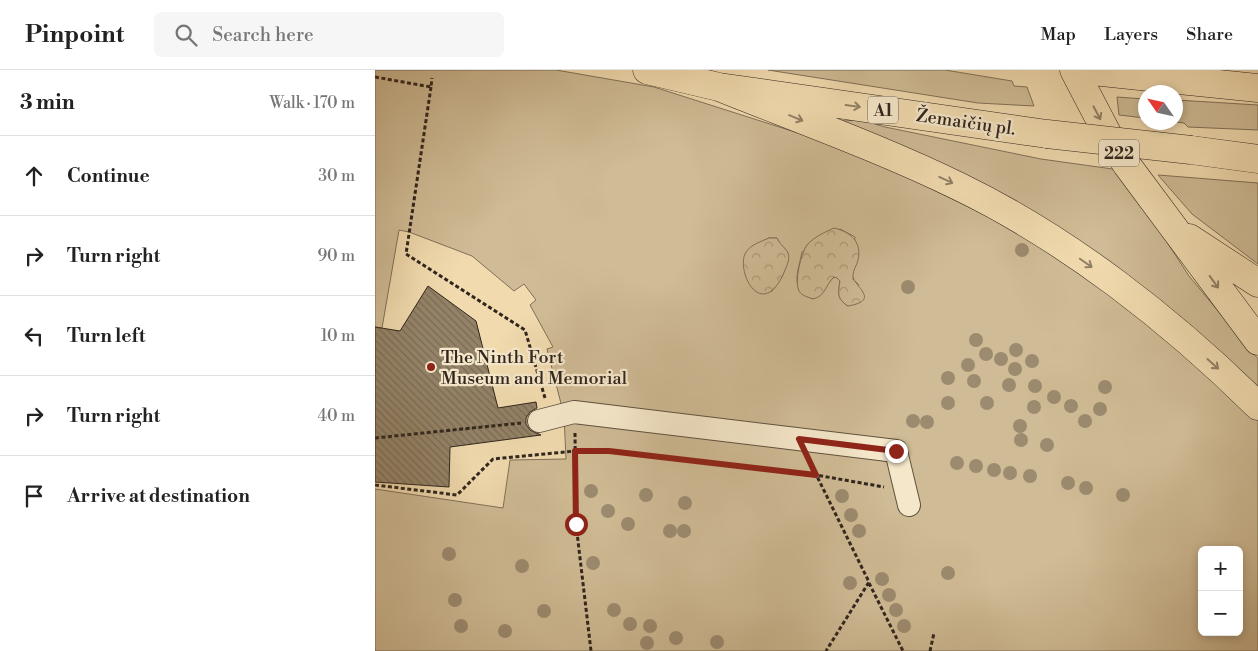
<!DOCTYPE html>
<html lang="en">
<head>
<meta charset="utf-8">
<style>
  :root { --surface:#fff; --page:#f6f6f6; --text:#222; --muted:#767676; --line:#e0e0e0 }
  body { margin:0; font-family:"Libre Bodoni",serif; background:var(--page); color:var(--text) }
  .controls { position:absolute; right:15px; bottom:15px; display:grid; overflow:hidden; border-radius:8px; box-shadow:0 2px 8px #0003 }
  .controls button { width:45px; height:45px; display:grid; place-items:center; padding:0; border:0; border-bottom:1px solid var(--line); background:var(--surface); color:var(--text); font:25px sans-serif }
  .compass { position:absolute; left:763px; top:15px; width:45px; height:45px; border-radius:50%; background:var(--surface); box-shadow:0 2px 8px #0003; rotate:304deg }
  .stop { position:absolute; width:15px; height:15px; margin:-11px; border:4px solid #8f2418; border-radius:50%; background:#fff }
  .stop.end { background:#8f2418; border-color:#fff; box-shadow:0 1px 5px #0008 }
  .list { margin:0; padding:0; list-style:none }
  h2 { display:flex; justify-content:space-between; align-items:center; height:65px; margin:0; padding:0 20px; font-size:21px }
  h2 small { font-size:16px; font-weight:400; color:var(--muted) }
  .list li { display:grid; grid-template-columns:32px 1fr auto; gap:15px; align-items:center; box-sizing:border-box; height:80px; padding:0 20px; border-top:1px solid var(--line) }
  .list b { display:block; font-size:19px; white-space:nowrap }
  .list em { font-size:16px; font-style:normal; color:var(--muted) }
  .icon { flex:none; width:28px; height:28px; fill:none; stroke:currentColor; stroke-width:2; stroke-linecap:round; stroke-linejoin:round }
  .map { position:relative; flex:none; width:883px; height:581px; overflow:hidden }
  header { display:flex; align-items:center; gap:30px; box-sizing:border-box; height:70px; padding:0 25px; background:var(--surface); border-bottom:1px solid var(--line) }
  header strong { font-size:24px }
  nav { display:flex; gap:28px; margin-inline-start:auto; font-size:18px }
  .search { width:350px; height:45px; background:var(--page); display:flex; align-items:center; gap:12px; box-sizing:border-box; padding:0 18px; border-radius:8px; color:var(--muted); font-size:19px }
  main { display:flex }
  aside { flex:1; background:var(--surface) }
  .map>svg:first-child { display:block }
  .green { fill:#cfbb95; stroke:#807059; fill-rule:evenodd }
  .forest { fill:url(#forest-crowns); stroke:#807059 }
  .building { fill:url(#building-back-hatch); stroke:#30251d }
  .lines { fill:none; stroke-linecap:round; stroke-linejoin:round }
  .minor-casing { stroke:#605241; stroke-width:24 }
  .highway-casing { stroke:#30251d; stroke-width:29 }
  .path { stroke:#30251d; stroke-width:3; stroke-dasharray:4 2.5; stroke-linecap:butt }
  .minor { stroke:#f5e7ca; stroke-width:22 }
  .highway { stroke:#f0daae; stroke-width:28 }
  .highway-bridge-casing { stroke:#30251d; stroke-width:29; stroke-linecap:butt }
  .highway-bridge { stroke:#f0daae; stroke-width:28 }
  .tree { fill:#9c8b6f }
  .oneway { stroke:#908066 }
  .route { stroke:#8f2418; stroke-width:6 }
  .poi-dot { fill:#8f2418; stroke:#f5e7ca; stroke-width:2 }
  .labels { text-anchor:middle; stroke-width:4.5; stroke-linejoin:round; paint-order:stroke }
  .shield { fill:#f5e7ca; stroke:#6b5f51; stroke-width:1 }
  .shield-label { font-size:16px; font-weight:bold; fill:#30251d }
  .street-label { font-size:18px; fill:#30251d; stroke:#f5e7ca }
  .poi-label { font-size:18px; fill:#30251d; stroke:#f5e7ca; text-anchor:start }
</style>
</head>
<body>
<header>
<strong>Pinpoint</strong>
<div class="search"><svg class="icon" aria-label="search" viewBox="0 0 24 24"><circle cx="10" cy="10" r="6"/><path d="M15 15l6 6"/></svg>Search here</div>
<nav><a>Map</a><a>Layers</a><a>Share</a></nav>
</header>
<main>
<aside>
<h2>3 min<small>Walk · 170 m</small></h2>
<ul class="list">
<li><svg class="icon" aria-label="ahead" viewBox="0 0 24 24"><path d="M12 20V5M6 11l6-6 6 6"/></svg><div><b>Continue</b></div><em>30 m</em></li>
<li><svg class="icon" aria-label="right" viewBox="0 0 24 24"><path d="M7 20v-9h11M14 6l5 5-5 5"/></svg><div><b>Turn right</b></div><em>90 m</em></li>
<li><svg class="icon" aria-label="left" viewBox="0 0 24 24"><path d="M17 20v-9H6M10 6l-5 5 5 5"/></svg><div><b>Turn left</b></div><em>10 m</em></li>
<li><svg class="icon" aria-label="right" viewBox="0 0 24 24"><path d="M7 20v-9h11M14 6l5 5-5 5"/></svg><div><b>Turn right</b></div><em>40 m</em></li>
<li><svg class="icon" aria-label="arrive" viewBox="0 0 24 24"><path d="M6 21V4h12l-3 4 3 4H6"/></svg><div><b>Arrive at destination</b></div></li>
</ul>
</aside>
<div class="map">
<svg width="883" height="581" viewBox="0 0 883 581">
  <defs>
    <pattern id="forest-crowns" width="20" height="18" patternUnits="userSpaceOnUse" patternTransform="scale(1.25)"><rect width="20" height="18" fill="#cfbb95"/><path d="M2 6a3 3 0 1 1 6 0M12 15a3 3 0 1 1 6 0" fill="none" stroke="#a89879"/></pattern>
    <pattern id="building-back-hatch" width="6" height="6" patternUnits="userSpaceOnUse" patternTransform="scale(1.25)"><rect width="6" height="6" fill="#948368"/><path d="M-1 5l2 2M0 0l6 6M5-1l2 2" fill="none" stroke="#796b55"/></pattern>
  </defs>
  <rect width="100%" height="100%" fill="#f0daae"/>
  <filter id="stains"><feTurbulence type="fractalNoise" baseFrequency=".004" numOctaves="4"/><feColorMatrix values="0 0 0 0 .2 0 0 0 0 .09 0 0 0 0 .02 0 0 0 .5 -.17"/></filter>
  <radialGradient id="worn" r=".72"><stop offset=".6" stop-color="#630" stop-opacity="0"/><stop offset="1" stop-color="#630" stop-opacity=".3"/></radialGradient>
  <path class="green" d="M0 0H181L279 17 448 71 528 105 610 145 685 186 755 236 883 347V581H0V419L128 438 135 390 191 389 189 345 172 279 178 277 155 235 161 230 149 214 139 221 97 186 34 162 24 160 7 258 0 257ZM465 159 480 167 477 205 479 210 484 215 473 236C462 229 463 223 465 211L463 208 459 207 438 229C414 219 423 203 427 182ZM394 168H402L405 174 412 181C412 199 408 208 396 222L377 176ZM827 480H864V562H827Z
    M393 0H570L637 11 639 16 652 17 659 36 603 33Z
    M742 27 770 29V48L744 45Z
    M801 30 883 35V60L813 57 809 53 801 52Z
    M486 50 510 57 666 89 745 100 814 206 883 289V325L802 252 477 60 468 51Z
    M783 105 883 113V194L817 144Z"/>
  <path class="forest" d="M459 158C476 162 487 172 483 190 482 195 478 200 478 205 476 215 508 230 473 236 462 229 463 223 465 211L462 208 459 207C450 215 451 226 438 229 433 227 427 226 424 221 419 212 426 183 432 175 439 167 450 162 459 158Z
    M394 168H402C405 175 411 178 413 183 416 190 410 199 408 205 385 252 360 199 371 182 377 174 385 172 394 168Z"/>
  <path class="building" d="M53 216 101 251 123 338 161 332 162 338 155 342 151 348V354L155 360 166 365 75 377 74 417 0 412V257L25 261Z"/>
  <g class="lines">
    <g class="minor-casing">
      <path id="minor" d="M164 351 199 342 521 381 534 435"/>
    </g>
    <g class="highway-casing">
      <path id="highway" d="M272 0 344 17 672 64
        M699 0 735 69 752 95 883 271
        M708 0 765 6 784 3
        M765 6 883 18
        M344 17C424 49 507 79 585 117 694 170 797 251 883 336
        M816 80 883 89
        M814 168 883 213"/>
    </g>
    <path class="path" d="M0 7 56 17 57 8
      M56 17 31 184 150 260 170 328
      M200 363 201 454 216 581
      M0 368 146 353
      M434 390 494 512 451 581
      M0 415 82 425 118 389 200 381H234L441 405 509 417
      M494 513 528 581
      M555 581 559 563"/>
    <use href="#minor" class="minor"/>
    <use href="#highway" class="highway"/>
    <g class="highway-bridge-casing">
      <path id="highway-bridge" d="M672 64 816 80"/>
    </g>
    <use href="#highway-bridge" class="highway-bridge"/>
  </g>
  <g class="tree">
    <circle cx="647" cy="180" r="7"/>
    <circle cx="533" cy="217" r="7"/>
    <circle cx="601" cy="270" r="7"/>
    <circle cx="641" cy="280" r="7"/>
    <circle cx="611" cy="284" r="7"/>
    <circle cx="626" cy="289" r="7"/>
    <circle cx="657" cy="291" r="7"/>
    <circle cx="593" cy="295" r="7"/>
    <circle cx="640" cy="299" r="7"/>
    <circle cx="573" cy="308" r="7"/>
    <circle cx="599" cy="311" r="7"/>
    <circle cx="634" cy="315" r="7"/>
    <circle cx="660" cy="316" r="7"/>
    <circle cx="730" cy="317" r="7"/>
    <circle cx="679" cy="327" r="7"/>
    <circle cx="573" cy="333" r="7"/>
    <circle cx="612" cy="333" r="7"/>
    <circle cx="696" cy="336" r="7"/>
    <circle cx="659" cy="337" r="7"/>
    <circle cx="725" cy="339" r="7"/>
    <circle cx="538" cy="351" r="7"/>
    <circle cx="710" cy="351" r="7"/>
    <circle cx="552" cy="352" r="7"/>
    <circle cx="645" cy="356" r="7"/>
    <circle cx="646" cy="370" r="7"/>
    <circle cx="672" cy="375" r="7"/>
    <circle cx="582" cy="393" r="7"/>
    <circle cx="601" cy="396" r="7"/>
    <circle cx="619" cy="400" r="7"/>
    <circle cx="635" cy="403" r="7"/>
    <circle cx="655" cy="406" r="7"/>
    <circle cx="693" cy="413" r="7"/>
    <circle cx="711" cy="418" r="7"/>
    <circle cx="216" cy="421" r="7"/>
    <circle cx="271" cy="425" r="7"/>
    <circle cx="748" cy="425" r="7"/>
    <circle cx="467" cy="426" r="7"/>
    <circle cx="310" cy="433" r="7"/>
    <circle cx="233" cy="441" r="7"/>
    <circle cx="476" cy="445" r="7"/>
    <circle cx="253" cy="454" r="7"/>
    <circle cx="295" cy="461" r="7"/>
    <circle cx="309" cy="461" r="7"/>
    <circle cx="484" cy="461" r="7"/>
    <circle cx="74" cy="484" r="7"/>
    <circle cx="218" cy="493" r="7"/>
    <circle cx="147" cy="496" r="7"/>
    <circle cx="573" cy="503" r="7"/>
    <circle cx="507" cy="509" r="7"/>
    <circle cx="475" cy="513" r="7"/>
    <circle cx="514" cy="525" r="7"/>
    <circle cx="80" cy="530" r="7"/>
    <circle cx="239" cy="540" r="7"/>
    <circle cx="521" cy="540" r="7"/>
    <circle cx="169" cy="541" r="7"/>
    <circle cx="255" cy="554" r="7"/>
    <circle cx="86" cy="556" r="7"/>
    <circle cx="275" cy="556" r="7"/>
    <circle cx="529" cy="556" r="7"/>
    <circle cx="130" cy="561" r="7"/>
    <circle cx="301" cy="568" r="7"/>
    <circle cx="342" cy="572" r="7"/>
    <circle cx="272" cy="573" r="7"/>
  </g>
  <defs><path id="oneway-shaft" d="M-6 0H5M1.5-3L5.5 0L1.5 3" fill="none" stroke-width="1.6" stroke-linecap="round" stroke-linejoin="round" transform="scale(1.25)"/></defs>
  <g class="oneway">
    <use href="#oneway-shaft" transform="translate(478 36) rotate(8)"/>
    <use href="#oneway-shaft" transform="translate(722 43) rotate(62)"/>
    <use href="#oneway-shaft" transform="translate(421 48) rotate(22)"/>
    <use href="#oneway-shaft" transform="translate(571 110) rotate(25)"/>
    <use href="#oneway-shaft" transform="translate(711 193) rotate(35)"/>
    <use href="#oneway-shaft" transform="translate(839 212) rotate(54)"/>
    <use href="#oneway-shaft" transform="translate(838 294) rotate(42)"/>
  </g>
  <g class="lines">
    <path class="route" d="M201 454 200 381H234L441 405 424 369 521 381"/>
  </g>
  <circle class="poi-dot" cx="56" cy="297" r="5"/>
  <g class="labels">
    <g class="shield">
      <rect x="493" y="26.5" width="30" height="27" rx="4"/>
      <rect x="724" y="69.5" width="40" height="27" rx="4"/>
    </g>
    <g class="shield-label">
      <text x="508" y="46">A1</text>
      <text x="744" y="89">222</text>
    </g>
    <g class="street-label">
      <text transform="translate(591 52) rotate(8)" y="6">Žemaičių pl.</text>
    </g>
    <g class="poi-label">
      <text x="66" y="293">The Ninth Fort<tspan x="66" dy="21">Museum and Memorial</tspan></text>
    </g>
  </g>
  <rect width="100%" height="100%" filter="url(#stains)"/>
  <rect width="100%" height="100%" fill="url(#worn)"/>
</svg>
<div class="controls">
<button>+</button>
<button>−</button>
</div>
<svg class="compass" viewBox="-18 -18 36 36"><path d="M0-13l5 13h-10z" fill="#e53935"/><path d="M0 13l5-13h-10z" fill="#767676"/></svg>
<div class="stop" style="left:201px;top:454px"></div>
<div class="stop end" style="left:521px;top:381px"></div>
</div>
</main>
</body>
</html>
